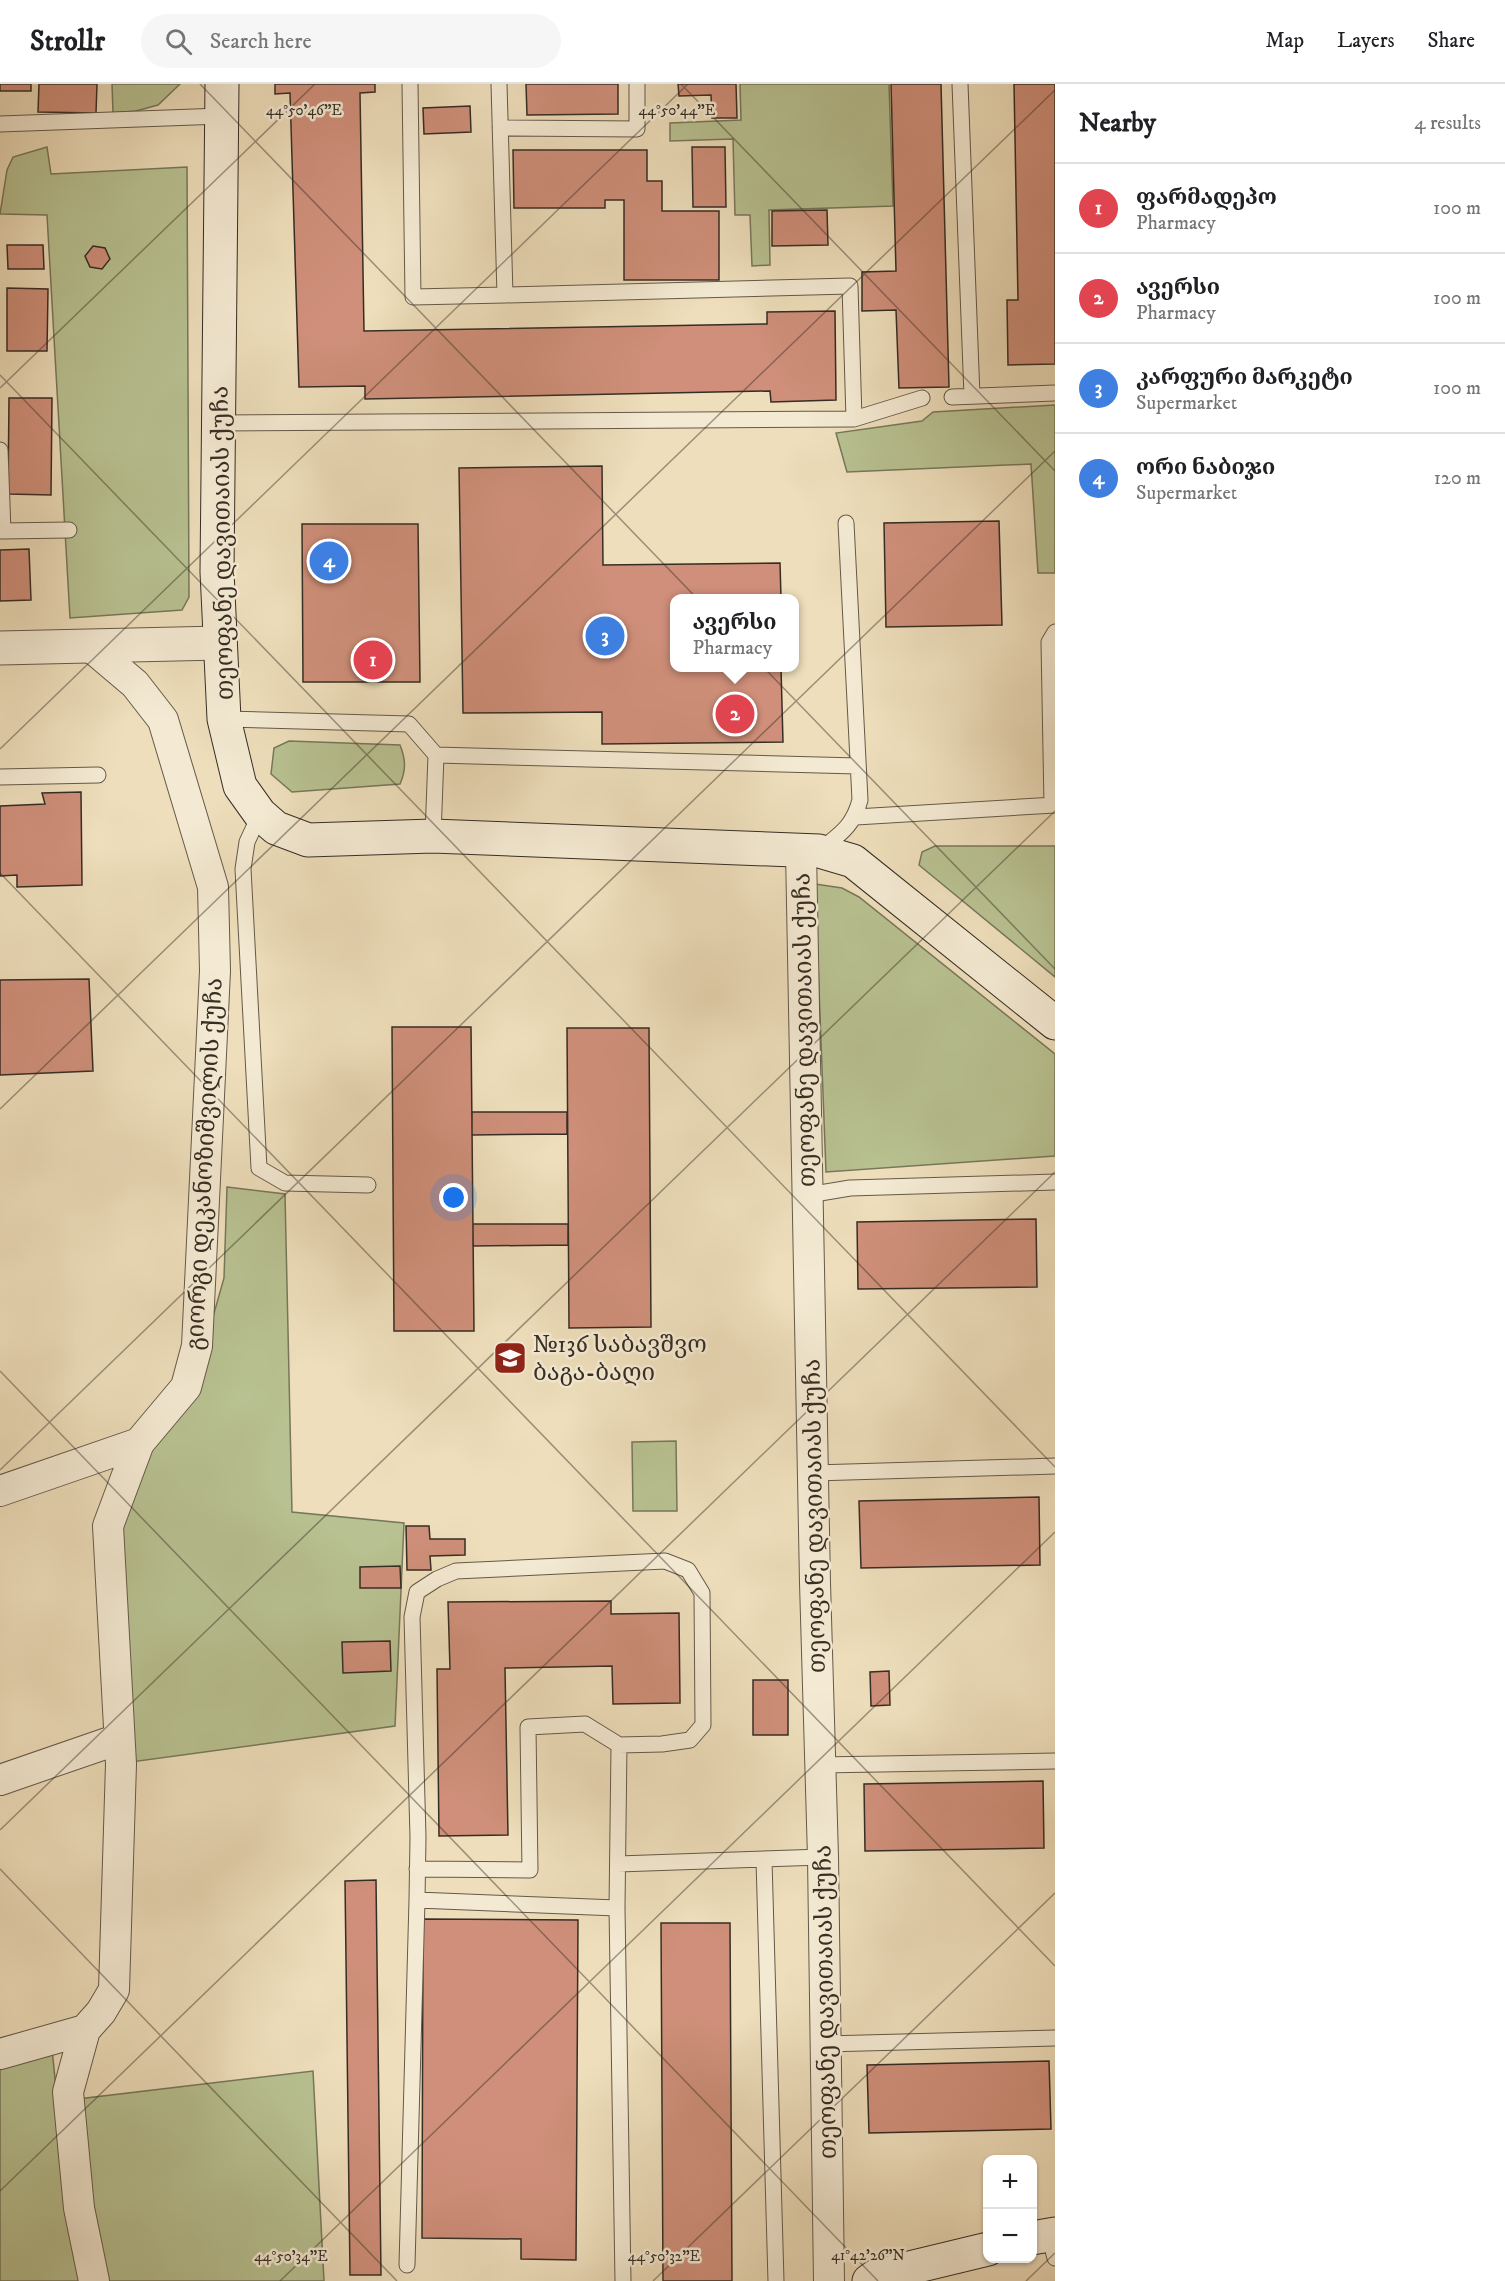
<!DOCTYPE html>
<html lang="en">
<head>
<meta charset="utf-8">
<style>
  :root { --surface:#fff; --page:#f6f6f6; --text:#202124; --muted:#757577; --line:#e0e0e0; --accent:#b45309 }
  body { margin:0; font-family:"IM FELL DW Pica","Noto Serif Georgian",serif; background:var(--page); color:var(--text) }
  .controls { position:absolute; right:18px; bottom:18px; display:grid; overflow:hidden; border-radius:12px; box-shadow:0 2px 4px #0004 }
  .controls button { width:54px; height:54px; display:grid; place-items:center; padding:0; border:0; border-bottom:2px solid var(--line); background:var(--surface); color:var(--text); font:30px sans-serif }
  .you { position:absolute; left:454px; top:1114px; width:21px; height:21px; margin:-15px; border:4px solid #fff; border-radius:50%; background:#1a73e8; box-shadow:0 0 0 9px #1a73e833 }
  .badge { display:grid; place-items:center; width:39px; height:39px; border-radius:50%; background:var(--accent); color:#fff; font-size:20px; font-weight:700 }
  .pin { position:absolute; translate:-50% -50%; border:3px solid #fff; box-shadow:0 2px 6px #0006 }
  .popup { position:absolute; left:670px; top:510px; width:129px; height:78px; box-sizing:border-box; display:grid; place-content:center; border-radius:12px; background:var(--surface); filter:drop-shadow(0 2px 4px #0005); font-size:20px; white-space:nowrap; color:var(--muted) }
  .popup b { font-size:22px; color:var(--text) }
  .popup::after { content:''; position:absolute; left:50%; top:100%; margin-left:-12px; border:12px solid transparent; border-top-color:var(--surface) }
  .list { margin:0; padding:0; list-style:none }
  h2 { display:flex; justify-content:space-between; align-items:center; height:78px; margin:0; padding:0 24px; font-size:26px }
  h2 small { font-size:20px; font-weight:400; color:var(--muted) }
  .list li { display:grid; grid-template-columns:39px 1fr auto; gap:18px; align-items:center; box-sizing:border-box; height:90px; padding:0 24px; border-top:2px solid var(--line) }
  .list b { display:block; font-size:22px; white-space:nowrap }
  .list p { margin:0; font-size:20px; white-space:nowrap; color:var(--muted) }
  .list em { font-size:20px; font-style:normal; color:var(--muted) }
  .icon { flex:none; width:33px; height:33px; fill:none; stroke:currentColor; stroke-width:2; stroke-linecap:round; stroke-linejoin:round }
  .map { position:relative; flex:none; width:1055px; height:2197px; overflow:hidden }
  header { display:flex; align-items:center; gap:36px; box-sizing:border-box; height:84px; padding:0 30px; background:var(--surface); border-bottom:2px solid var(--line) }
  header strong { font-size:28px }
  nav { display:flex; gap:33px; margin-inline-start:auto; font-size:21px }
  .search { width:420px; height:54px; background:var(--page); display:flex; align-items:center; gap:15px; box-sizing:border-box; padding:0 21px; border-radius:33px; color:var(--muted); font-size:22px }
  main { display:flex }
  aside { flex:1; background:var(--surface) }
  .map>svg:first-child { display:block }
  .green { fill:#b8c191; stroke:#77775a; stroke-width:1.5 }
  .building { fill:#cf8f7a; stroke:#362d24; stroke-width:1.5 }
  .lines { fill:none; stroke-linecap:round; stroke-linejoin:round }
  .service-casing { stroke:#64594a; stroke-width:17 }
  .minor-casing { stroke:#64594a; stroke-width:32 }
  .tertiary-casing { stroke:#64594a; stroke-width:35 }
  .secondary-casing { stroke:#362d24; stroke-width:35 }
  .service { stroke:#f4ead3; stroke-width:15 }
  .minor { stroke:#f4ead3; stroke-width:30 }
  .tertiary { stroke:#f4ead3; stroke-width:33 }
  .secondary { stroke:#f4ead3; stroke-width:33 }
  .ticks { fill:none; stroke:#362d24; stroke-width:1.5; stroke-opacity:0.45 }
  .labels { text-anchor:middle; stroke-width:5; stroke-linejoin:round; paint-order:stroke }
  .street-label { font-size:24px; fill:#362d24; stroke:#f4ead3 }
  .poi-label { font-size:24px; fill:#362d24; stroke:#f4ead3; text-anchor:start }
  .ticks-label { font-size:15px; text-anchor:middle; fill:#362d24; stroke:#f4ead3; stroke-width:5; stroke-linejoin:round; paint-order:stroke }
</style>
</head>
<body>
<header>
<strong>Strollr</strong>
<div class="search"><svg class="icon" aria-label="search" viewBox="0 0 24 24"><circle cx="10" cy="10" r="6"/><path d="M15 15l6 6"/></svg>Search here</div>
<nav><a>Map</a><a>Layers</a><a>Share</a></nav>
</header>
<main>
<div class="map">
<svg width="1055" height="2197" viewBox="0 0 1055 2197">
  <rect width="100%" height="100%" fill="#eedebb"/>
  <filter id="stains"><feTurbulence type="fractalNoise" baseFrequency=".00333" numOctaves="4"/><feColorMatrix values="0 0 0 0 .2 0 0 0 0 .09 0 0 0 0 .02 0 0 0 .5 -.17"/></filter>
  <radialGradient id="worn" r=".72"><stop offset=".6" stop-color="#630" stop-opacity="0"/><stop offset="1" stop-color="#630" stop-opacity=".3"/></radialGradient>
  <path class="green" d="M112 0H180L158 21 136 27 113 29Z
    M740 0H889L893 122 769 126 770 181 752 182 750 131H735L733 55 670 57V39L741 36Z
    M47 63 51 90 187 83 189 513 182 526 70 534 47 131 0 130 7 86 13 73Z
    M1055 321V489H1038L1031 380 847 388 836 349 922 337 933 328Z
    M289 657 400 661C406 676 406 686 400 700L292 708 271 690 274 664Z
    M935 762H1055V893L919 781 922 768Z
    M815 800 842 804 859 813 1055 970V1072L826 1088Z
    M227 1103 285 1110 292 1428 404 1439 395 1642 124 1679 113 1442 143 1365 192 1307 224 1194Z
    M676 1357 677 1427H633L632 1358Z
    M51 1955 57 2014 86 2197H0V1970Z
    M313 1987 324 2197H105L78 2015Z"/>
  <path class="building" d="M0 0H31V7H0Z
    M39 0H97L96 29 38 28Z
    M275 0H375V8L360 9 364 247 767 240V228L835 227 836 316 771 318 770 307 365 315V302L299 303 290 9 275 10Z
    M526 0H618V30L527 31Z
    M678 0H736L737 34H712L711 11 679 12Z
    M891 0H941L949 303 899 304 896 226 862 227V188L896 187Z
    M1014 0H1055V280L1008 281 1007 216H1018Z
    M470 22 471 48 424 50 423 24Z
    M692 63H725L726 123H693Z
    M513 66H647V97H662V127H719V196H624V116H605V124H514Z
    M827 126 828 161 772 162V127Z
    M7 161H43L44 185H8Z
    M93 162 105 164 110 175 102 185 90 183 85 172Z
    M7 204 48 205 47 267H7Z
    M9 314H52L51 411 8 410Z
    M602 382 603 481 780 479 781 514H675V584H781L783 658 602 660V628L463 629 459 384Z
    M999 437 1002 541 886 543 884 439Z
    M302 440H418L420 598H303Z
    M29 465 31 516 0 517V466Z
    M81 708 82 801 17 803V791L0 792V722L45 720 42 709Z
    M89 895 93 987 0 991V896Z
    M392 943H471L474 1247H394Z
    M567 944H649L651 1243 569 1244Z
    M472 1028H567V1050L472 1051Z
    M1036 1135 1037 1203 858 1205 857 1138Z
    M473 1140H568V1161L473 1162Z
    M1039 1413 1040 1481 861 1484 859 1417Z
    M406 1442H429L430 1455H465V1471L430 1472 431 1486H407Z
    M400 1482 401 1504H360V1483Z
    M611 1517V1530L679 1529 680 1619 613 1620 612 1582 505 1584 508 1751 439 1752 437 1585H450L448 1518Z
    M390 1557 391 1587 343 1589 342 1558Z
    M889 1587 890 1621 871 1622 870 1588Z
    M753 1596H788V1651H753Z
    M1043 1697 1044 1764 865 1767 864 1700Z
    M376 1796 381 2191H350L345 1797Z
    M423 1835 578 1836 576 2176 521 2175V2155L422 2154Z
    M661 1839H730L732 2197H663Z
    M1049 1977 1051 2045 869 2049 867 1981Z"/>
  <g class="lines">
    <g class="service-casing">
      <path id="service" d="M410 0 413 213 505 211
        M499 0 505 211 850 202 854 335
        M960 0 972 312
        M0 40 222 32
        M500 44 637 45V0
        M952 313 1055 309
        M219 339 854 335 922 314
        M0 366 3 447H0
        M3 447 69 446
        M224 635 409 640 436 671 433 752
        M436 671 857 682
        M0 693 98 691
        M1052 721 1049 558 1055 548
        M260 730 247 758 243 785 259 1084 285 1099 368 1101
        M856 733 1055 721
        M819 767C840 750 853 743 860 716L846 439
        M808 1111 850 1104 1055 1098
        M814 1389 1055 1382
        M619 1661 617 1824 623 2197
        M819 1681 1055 1677
        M764 1776 776 2197
        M618 1780 823 1773
        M417 1816 617 1824
        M825 1960 1055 1954
        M1049 2151 1055 2174
        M407 2181 417 1816 418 1753 412 1533 417 1508 437 1495 456 1487 665 1477 688 1486 702 1509 703 1641 690 1656 662 1660 619 1661 585 1640 528 1643 530 1786 417 1785"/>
    </g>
    <g class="minor-casing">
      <path id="minor" d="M801 767 815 1499 823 1773 829 2197
        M0 1407 139 1359
        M0 1696 119 1655
        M85 1946 68 2008 79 2124 94 2197
        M0 1970 85 1946 101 1928 114 1906 121 1680 108 1442 139 1359 186 1303 197 1262 215 887 213 803 163 636 135 600 90 562"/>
    </g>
    <g class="tertiary-casing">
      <path id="tertiary" d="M0 564 220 559"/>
    </g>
    <g class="secondary-casing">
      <path id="secondary" d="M222 0 217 488 224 635 240 702 260 730 276 744 308 756 433 752 819 767 853 777 1055 939
        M1032 2154 1055 2150
        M869 2197 876 2192 988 2165"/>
    </g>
    <use href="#service" class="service"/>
    <use href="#minor" class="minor"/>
    <use href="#tertiary" class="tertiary"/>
    <use href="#secondary" class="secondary"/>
  </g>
  <path class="ticks" d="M200 0 1055 885M681 0 1055 387M0 291 1055 1383M0 304 315 0M0 665 688 0M0 789 1055 1882M0 1025 1055 6M0 1287 878 2197M0 1386 1055 367M0 1746 1055 727M0 1785 397 2197M0 2107 1055 1088M280 2197 1055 1448M653 2197 1055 1809M1026 2197 1055 2169"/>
  <defs>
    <g id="school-square" transform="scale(1.725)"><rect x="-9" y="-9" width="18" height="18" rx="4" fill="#8f2418" stroke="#f4ead3"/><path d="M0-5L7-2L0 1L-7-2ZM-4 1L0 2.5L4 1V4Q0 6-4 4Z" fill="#fff"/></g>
  </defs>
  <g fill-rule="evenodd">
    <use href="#school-square" x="510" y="1274"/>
  </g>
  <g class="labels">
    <g class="street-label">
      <text transform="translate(222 459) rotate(-91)" y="8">თეოფანე დავითაიას ქუჩა</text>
      <text transform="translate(804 946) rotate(-91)" y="8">თეოფანე დავითაიას ქუჩა</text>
      <text transform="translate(204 1080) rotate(-87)" y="8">გიორგი დეკანოზიშვილის ქუჩა</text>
      <text transform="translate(814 1432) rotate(-91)" y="8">თეოფანე დავითაიას ქუჩა</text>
      <text transform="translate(825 1918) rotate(-91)" y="8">თეოფანე დავითაიას ქუჩა</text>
    </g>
    <g class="poi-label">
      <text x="533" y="1268">№136 საბავშვო<tspan x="533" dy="28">ბაგა-ბაღი</tspan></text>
    </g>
  </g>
  <g class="ticks-label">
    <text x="304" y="31">44°50'46"E</text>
    <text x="677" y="31">44°50'44"E</text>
    <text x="868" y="2176">41°42'26"N</text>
    <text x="291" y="2177">44°50'34"E</text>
    <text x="664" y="2177">44°50'32"E</text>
  </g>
  <rect width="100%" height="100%" filter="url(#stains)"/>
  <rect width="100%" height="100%" fill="url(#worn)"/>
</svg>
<div class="controls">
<button>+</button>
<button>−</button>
</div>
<div class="you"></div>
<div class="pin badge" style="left:373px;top:576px;background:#e0444e">1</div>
<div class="pin badge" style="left:735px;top:630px;background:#e0444e">2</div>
<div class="popup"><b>ავერსი</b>Pharmacy</div>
<div class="pin badge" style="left:605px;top:552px;background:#3f7fe0">3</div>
<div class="pin badge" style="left:329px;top:477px;background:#3f7fe0">4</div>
</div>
<aside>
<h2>Nearby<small>4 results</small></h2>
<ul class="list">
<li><span class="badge" style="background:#e0444e">1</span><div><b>ფარმადეპო</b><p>Pharmacy</p></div><em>100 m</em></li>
<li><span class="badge" style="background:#e0444e">2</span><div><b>ავერსი</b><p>Pharmacy</p></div><em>100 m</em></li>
<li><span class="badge" style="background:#3f7fe0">3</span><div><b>კარფური მარკეტი</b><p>Supermarket</p></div><em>100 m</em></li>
<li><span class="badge" style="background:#3f7fe0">4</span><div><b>ორი ნაბიჯი</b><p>Supermarket</p></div><em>120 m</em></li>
</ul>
</aside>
</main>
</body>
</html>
